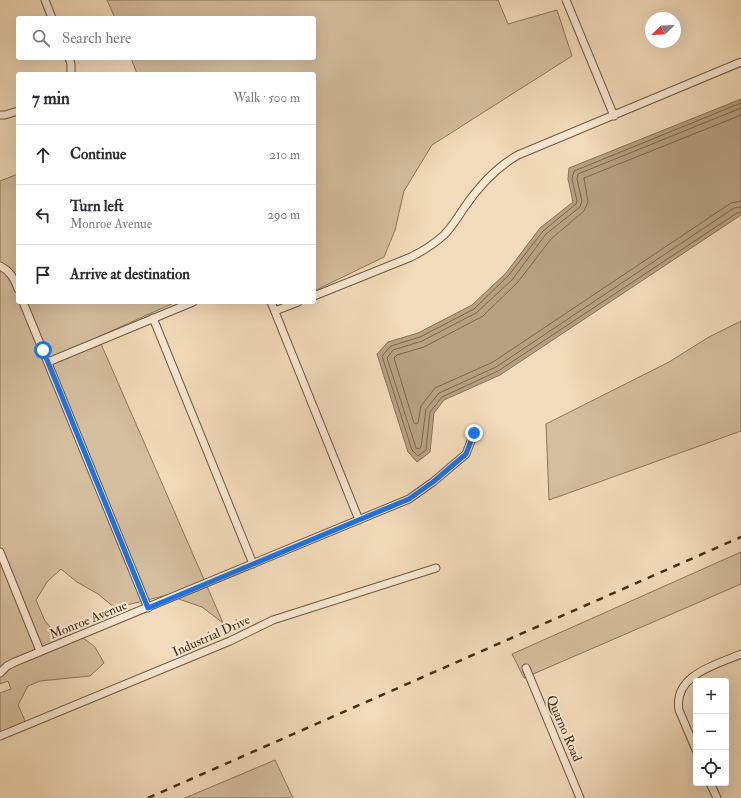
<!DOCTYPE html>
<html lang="en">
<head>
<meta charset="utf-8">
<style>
  :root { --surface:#fff; --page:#f2f2f3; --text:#2b2b33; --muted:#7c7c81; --line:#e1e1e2 }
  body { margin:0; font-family:"IM FELL Double Pica",serif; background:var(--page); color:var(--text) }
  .controls { position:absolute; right:12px; bottom:12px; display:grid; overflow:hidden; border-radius:4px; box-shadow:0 4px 16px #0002 }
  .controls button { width:36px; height:36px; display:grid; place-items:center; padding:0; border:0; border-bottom:1px solid var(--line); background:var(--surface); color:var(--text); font:20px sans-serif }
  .compass { position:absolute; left:645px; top:12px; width:36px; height:36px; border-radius:50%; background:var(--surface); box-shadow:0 4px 16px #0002; rotate:247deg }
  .stop { position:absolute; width:12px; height:12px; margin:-9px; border:3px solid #1a73e8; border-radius:50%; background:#fff }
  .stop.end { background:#1a73e8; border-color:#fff; box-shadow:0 1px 4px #0008 }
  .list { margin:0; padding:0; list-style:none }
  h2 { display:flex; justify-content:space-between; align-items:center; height:52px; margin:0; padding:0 16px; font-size:17px }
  h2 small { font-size:13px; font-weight:400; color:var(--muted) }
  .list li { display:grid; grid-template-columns:26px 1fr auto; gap:12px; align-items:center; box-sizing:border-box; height:60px; padding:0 16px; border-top:1px solid var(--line) }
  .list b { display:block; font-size:15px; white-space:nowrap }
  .list p { margin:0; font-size:13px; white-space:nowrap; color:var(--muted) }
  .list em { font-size:13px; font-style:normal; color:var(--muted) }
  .icon { flex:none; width:22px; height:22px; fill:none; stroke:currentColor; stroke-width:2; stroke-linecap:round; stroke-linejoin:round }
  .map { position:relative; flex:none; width:741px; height:798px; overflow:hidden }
  .search { position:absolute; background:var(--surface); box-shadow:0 4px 16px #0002; left:16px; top:16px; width:300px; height:44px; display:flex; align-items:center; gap:10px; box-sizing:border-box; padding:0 14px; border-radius:4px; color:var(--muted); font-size:15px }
  .panel { position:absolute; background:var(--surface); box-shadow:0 4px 16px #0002; left:16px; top:72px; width:300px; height:232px; border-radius:4px }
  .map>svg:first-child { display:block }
  .green { fill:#d4be9e; stroke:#8b7659 }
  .water { fill:#b6a082; stroke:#887256 }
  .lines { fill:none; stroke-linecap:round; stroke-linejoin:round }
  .shore { stroke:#7c674b; stroke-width:1 }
  .street-casing { stroke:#6e593e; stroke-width:9 }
  .street { stroke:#f7e8d2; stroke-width:7 }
  .rail { stroke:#422e14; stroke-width:2.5; stroke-dasharray:7 7; stroke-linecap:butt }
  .route { stroke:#1a73e8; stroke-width:5 }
  .labels { text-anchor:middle; stroke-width:4; stroke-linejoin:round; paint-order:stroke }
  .street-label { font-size:13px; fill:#422e14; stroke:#f7e8d2 }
</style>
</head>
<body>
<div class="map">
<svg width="741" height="798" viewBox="0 0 741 798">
  <rect width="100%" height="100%" fill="#f2dbba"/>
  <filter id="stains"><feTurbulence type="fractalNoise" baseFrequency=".005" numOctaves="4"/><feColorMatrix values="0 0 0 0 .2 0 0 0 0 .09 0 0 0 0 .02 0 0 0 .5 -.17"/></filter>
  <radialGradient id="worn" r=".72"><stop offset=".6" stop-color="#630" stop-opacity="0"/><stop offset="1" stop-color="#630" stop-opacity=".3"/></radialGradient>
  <path class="green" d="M107 0H498L508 24 557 10 572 56 432 145 404 191 395 230 384 257 314 291V74H137L131 58H314V18H115Z
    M18 174V302H176L98 337 223 623 202 607 167 595 115 608 98 594 77 582 61 569 47 582 36 600 45 621 59 637 74 631 95 647 104 663 90 676 40 681 28 686 18 705 26 723 0 733V693L11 689 8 681 0 684V181Z
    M741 321V431L549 500 546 424 669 362 709 337Z
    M741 552V584L524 678 512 654Z
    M275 760 293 798H185Z"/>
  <path class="water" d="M741 99V215L500 375 444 400 434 413 430 452 417 462 408 452 377 354 388 342 418 333 472 305 506 273 540 228 573 202 568 179 569 168Z"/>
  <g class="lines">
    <path class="shore" d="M741 103 574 171 572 179 577 201 576 204 543 231 509 275 474 309 420 337 391 346 382 356 412 450 418 456 426 450 430 412 442 397 498 371 737 213 741 212
      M741 108 578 174 577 179 582 201 580 207 546 234 512 280 476 313 422 341 393 350 387 358 416 448 419 449 421 447 426 409 439 393 496 367 734 208 741 207
      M741 115 584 178 588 202 584 211 551 239 518 282 483 316 424 347 397 355 394 358 414 423 416 424 418 423 421 406 435 388 493 362 731 203 741 201"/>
    <g class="street-casing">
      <path id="street" d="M45 0 52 18
        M566 0 614 116
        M69 58 71 64V74
        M0 115H5L18 111
        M0 266C10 271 14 278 18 289
        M314 296 411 257C423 251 434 244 444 235 452 227 458 217 464 208 479 186 495 168 518 155L741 62
        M23 302 148 608
        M271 302 359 520
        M275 311 298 302
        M153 318 253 564
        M48 362 193 302
        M0 552 40 651
        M526 668 580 798
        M0 673 7 666 15 662 409 499 433 482 466 454 474 433
        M0 736 230 641 273 620 436 568
        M696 750 679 710C673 675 716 665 741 654
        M710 783 717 798"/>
    </g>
    <use href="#street" class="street"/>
    <path class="rail" d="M148 798 741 537"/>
  </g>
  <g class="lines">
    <path class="route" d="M43 350 148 608 409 499 433 482 466 454 474 433"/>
  </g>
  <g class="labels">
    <g class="street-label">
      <text transform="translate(88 619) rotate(-22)" y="5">Monroe Avenue</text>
      <text transform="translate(211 635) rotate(-24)" y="5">Industrial Drive</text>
      <text transform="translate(565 728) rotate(67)" y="5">Quarno Road</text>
    </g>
  </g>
  <rect width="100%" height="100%" filter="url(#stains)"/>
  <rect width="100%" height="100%" fill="url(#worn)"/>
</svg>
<div class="controls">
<button>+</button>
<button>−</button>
<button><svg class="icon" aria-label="locate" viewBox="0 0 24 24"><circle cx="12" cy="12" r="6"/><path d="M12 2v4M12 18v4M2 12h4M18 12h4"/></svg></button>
</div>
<svg class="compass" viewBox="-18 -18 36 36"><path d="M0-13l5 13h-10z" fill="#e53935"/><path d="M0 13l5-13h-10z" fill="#7c7c81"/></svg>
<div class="stop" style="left:43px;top:350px"></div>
<div class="stop end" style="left:474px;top:433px"></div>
<div class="search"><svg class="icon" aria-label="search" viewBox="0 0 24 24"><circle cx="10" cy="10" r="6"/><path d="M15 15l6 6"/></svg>Search here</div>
<section class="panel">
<h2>7 min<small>Walk · 500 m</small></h2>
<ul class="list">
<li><svg class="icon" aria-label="ahead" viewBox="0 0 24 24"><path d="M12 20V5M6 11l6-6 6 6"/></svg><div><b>Continue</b></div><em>210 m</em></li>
<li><svg class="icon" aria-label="left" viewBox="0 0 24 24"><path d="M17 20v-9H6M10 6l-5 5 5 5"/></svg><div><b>Turn left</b><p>Monroe Avenue</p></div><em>290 m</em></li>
<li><svg class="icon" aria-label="arrive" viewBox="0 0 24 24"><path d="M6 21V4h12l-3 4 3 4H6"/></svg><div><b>Arrive at destination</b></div></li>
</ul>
</section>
</div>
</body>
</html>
